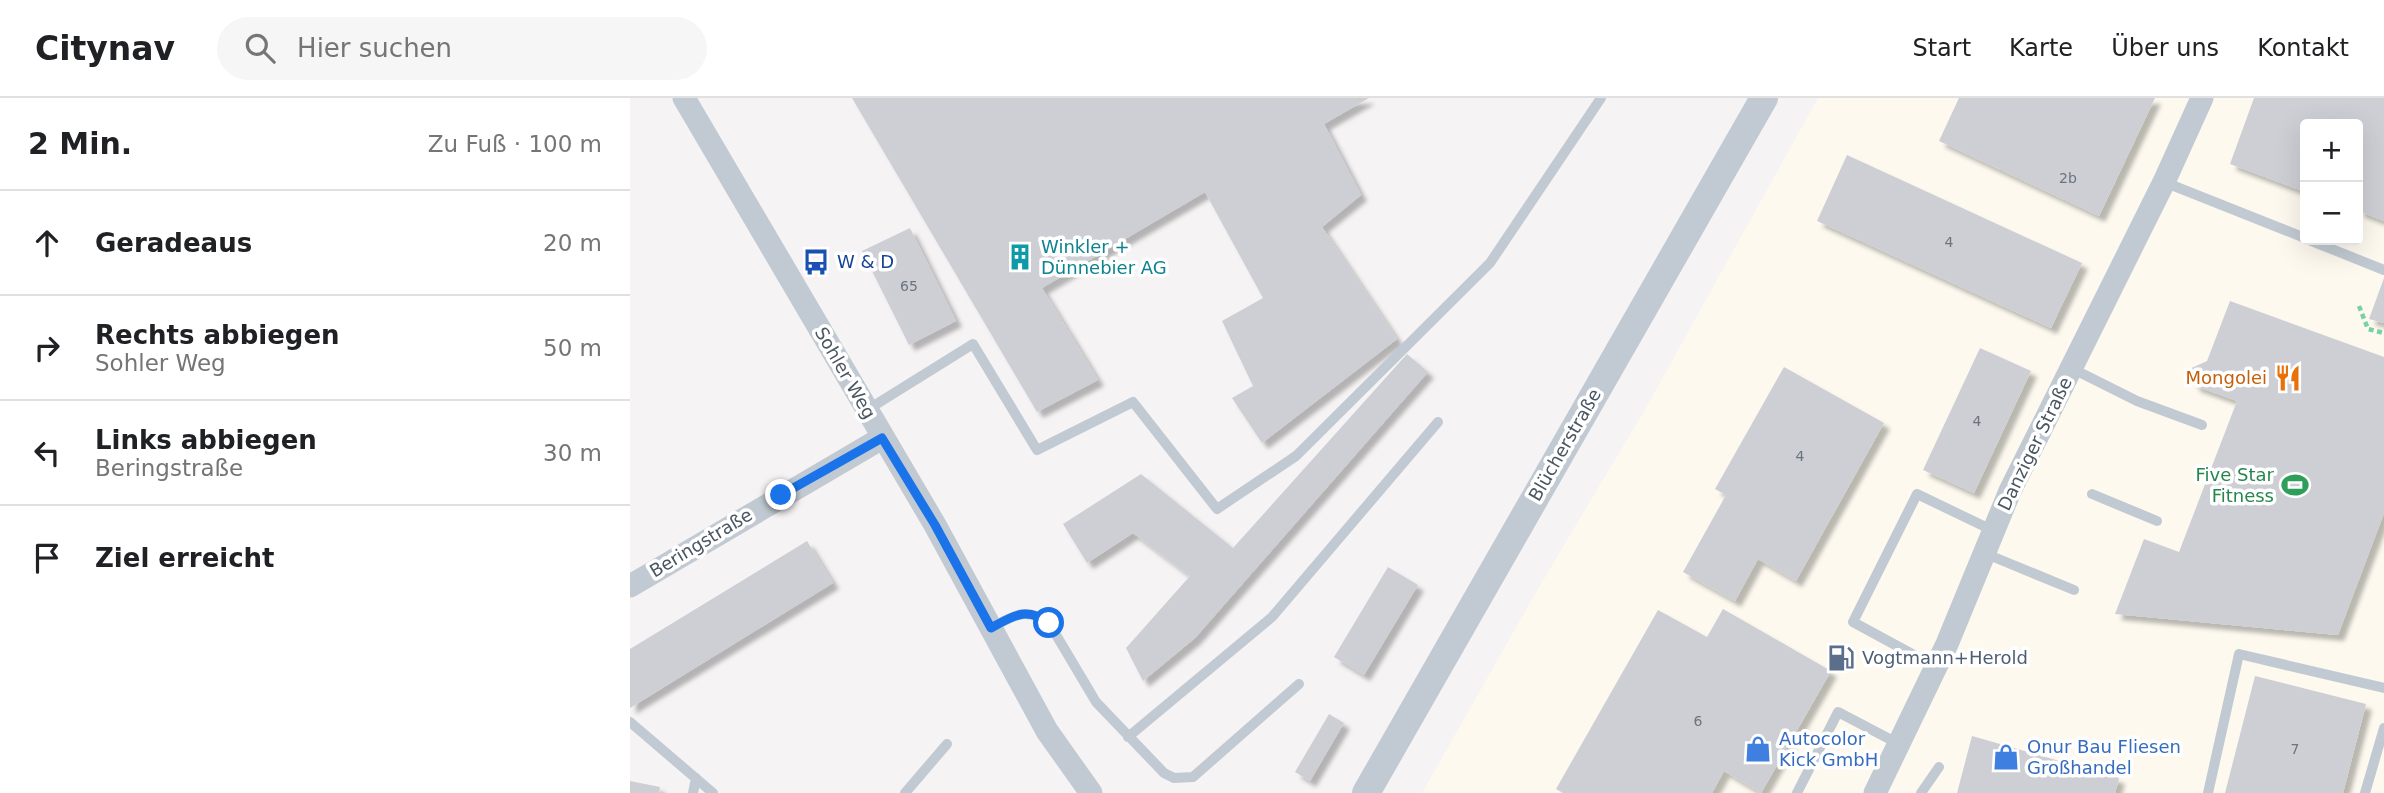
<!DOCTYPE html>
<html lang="de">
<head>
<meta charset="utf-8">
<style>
  :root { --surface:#fff; --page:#f6f6f6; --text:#202124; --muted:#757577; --line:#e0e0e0 }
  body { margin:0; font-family:"DejaVu Sans",sans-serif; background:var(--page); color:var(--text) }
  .controls { position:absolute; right:21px; top:21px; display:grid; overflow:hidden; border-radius:7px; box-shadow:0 7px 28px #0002 }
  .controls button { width:63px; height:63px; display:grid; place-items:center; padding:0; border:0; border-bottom:2px solid var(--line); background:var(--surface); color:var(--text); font:35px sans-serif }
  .stop { position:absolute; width:21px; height:21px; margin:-16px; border:5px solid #1a73e8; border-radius:50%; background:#fff }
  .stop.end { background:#1a73e8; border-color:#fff; box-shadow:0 2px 7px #0008 }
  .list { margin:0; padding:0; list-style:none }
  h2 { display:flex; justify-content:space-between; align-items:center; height:91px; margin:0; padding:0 28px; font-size:30px }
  h2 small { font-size:23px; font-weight:400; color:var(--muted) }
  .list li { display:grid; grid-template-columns:46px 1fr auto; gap:21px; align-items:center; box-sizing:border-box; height:105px; padding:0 28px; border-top:2px solid var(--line) }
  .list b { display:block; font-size:26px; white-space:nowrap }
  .list p { margin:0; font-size:23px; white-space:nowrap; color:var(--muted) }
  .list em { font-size:23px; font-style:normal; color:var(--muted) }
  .icon { flex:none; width:38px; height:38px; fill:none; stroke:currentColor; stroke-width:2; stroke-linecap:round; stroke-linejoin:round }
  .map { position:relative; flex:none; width:1754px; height:695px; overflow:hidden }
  header { display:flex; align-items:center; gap:42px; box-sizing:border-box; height:98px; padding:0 35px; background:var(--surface); border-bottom:2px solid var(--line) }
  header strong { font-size:33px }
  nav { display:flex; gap:38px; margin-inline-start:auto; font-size:24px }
  .search { width:490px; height:63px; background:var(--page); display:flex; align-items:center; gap:18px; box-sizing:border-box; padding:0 24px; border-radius:38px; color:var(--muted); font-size:26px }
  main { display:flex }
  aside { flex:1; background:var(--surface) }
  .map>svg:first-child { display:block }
  .commercial { fill:#fdf9ef; fill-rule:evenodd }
  .building { fill:#cdcfd5; filter:url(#shadow) }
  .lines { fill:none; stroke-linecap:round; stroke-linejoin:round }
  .path { stroke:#7ad0a6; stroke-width:4.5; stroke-dasharray:5 3.5; stroke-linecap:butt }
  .service { stroke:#c1cad2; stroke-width:10 }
  .minor { stroke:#c1cad2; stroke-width:23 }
  .tertiary { stroke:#c1cad2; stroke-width:28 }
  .route { stroke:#1a73e8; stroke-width:9 }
  .labels { text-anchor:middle; stroke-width:7; stroke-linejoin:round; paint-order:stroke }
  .number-label { font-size:14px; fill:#6b747e }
  .culture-label { font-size:18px; fill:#0d838f; stroke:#fff; text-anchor:start }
  .transit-label { font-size:18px; fill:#164399; stroke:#fff; text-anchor:start }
  .street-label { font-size:18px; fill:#4a5661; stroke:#fff }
  .food-label { font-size:18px; fill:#c56008; stroke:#fff; text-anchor:end }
  .leisure-label { font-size:18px; fill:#27864d; stroke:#fff; text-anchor:end }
  .service-label { font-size:18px; fill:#4e5e75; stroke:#fff; text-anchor:start }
  .shop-label { font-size:18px; fill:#366cbe; stroke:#fff; text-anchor:start }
</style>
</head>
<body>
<header>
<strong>Citynav</strong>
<div class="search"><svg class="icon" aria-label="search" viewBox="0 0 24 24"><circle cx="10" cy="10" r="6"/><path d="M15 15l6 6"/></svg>Hier suchen</div>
<nav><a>Start</a><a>Karte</a><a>Über uns</a><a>Kontakt</a></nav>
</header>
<main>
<aside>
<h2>2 Min.<small>Zu Fuß · 100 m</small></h2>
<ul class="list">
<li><svg class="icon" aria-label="ahead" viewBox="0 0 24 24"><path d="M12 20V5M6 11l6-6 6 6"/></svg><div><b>Geradeaus</b></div><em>20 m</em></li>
<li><svg class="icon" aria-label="right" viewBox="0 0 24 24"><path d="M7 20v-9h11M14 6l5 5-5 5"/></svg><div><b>Rechts abbiegen</b><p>Sohler Weg</p></div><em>50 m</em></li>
<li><svg class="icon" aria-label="left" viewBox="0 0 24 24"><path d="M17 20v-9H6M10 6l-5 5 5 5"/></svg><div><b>Links abbiegen</b><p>Beringstraße</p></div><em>30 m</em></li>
<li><svg class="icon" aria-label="arrive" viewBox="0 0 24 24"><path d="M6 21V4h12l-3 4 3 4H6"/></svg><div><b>Ziel erreicht</b></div></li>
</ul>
</aside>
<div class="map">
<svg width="1754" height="695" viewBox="0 0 1754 695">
  <defs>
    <filter id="shadow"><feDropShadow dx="6" dy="6" stdDeviation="2" flood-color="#0004"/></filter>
  </defs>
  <rect width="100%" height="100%" fill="#f5f3f3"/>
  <path class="commercial" d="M1188 0H1754V695H792L909 489 1017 308ZM1675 26H1728V142H1675Z"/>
  <path class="building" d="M222 0H739L694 26 731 97 692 129 767 241 632 345 602 300 623 288 592 223 633 200 575 94 412 190 468 282 407 314Z
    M1329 0H1525L1469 118 1309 43Z
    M1624 0H1754V123L1728 113V26H1675V94L1600 66Z
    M1217 57 1452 165 1421 230 1187 123Z
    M280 130 326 223 279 247 232 153Z
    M1754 180V225L1739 221Z
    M1600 203 1754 259V415L1708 537 1485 516 1514 441 1549 454 1607 303 1565 288 1557 272 1577 263Z
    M1350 250 1401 273 1344 395 1293 372Z
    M777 256 798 274 565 540 513 583 496 550 560 478 503 435 457 465 433 426 511 376 603 450Z
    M1154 269 1254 325 1166 483 1128 461 1105 503 1053 474 1096 397 1085 391Z
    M177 443 203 485 0 610V551Z
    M758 469 788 487 734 577 704 559Z
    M1093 511 1201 573 1131 695 1094 673 1082 695H933L926 691 1028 512 1077 539Z
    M1625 578 1736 606 1713 695H1595Z
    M699 616 714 625 680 683 665 674Z
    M1342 638 1489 680 1485 695H1327Z
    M0 683 30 689 29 695H0Z"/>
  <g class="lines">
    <path class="path" d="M1729 208 1738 231 1754 235"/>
    <path class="service" d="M1534 84 1675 140
      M1679 142 1754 172
      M1443 271 1507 303 1572 327
      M237 312 343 246 407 352 503 304 587 411 666 358 860 165 971 0
      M1462 396 1527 423
      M1354 455 1444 492
      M361 530C383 518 396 508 419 525L466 604 534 675 544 680 563 679 669 586
      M1306 569 1223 524 1287 396 1364 433
      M0 624 83 695
      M498 639 642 519 808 324
      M63 695 66 680
      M275 695 317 646
      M1167 695 1208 614 1269 646
      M1291 695 1309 669
      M1578 695 1609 556 1754 590
      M1735 695 1754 630"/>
    <path class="minor" d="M54 0 305 427 417 633 461 695
      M0 488 252 340
      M1245 695 1317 546 1380 393 1534 84 1572 0"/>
    <path class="tertiary" d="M736 695 1134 0"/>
  </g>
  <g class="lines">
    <path class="route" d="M151 397 252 340 305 427 361 530C383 518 396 508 419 525"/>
  </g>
  <defs>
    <g id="building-bare" transform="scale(2.1)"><path d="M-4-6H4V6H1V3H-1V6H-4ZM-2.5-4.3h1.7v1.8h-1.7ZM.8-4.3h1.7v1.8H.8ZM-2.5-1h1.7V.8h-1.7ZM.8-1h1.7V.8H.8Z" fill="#0f9aa8" stroke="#fff" stroke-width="2.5" paint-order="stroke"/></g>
    <g id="bus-bare" transform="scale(2.1)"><path d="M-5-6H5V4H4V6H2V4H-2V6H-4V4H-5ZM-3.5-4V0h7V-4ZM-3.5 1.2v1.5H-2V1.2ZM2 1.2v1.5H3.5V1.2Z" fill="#1a4fb4" stroke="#fff" stroke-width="2.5" paint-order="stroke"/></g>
    <g id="restaurant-bare" transform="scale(2.1)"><path d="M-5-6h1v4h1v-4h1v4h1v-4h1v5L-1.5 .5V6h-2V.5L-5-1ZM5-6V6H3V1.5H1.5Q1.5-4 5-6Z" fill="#e8710a" stroke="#fff" stroke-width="2.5" paint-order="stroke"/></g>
    <g id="stadium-bare" transform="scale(2.1)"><path d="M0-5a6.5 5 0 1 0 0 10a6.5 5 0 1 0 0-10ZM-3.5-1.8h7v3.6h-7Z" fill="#2e9e5b" stroke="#fff" stroke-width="2.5" paint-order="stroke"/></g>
    <g id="fuel-bare" transform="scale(2.1)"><path d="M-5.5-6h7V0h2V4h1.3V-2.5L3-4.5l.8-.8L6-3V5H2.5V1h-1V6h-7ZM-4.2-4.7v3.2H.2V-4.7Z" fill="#5c6f8a" stroke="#fff" stroke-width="2.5" paint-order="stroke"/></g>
    <g id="shop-bare" transform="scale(2.1)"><path d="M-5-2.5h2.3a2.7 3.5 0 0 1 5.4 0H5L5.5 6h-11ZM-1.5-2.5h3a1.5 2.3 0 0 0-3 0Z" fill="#3f7fe0" stroke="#fff" stroke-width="2.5" paint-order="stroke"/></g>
  </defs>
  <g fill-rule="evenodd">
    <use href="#building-bare" x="390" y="159"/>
    <use href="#bus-bare" x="186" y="164"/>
    <use href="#restaurant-bare" x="1658" y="280"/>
    <use href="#stadium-bare" x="1665" y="387"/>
    <use href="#fuel-bare" x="1211" y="560"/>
    <use href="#shop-bare" x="1128" y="651"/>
    <use href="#shop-bare" x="1376" y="659"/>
  </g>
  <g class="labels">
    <g class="number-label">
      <text x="1438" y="85">2b</text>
      <text x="1319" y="149">4</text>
      <text x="279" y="193">65</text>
      <text x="1347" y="328">4</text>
      <text x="1170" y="363">4</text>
      <text x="1068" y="628">6</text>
      <text x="1665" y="656">7</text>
    </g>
    <g class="culture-label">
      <text x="411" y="155">Winkler +<tspan x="411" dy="21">Dünnebier AG</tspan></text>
    </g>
    <g class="transit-label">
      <text x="207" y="170">W &amp; D</text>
    </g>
    <g class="street-label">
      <text transform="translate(215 275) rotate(60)" y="6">Sohler Weg</text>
      <text transform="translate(1405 346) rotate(-64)" y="6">Danziger Straße</text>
      <text transform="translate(935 347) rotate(-60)" y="6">Blücherstraße</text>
      <text transform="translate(71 445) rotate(-31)" y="6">Beringstraße</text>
    </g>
    <g class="food-label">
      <text x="1637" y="286">Mongolei</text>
    </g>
    <g class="leisure-label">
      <text x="1644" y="383">Five Star<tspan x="1644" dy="21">Fitness</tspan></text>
    </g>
    <g class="service-label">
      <text x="1232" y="566">Vogtmann+Herold</text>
    </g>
    <g class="shop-label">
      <text x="1149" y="647">Autocolor<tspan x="1149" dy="21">Kick GmbH</tspan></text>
      <text x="1397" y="655">Onur Bau Fliesen<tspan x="1397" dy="21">Großhandel</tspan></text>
    </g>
  </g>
</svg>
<div class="controls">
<button>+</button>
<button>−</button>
</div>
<div class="stop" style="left:419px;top:525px"></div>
<div class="stop end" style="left:151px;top:397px"></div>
</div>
</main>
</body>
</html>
